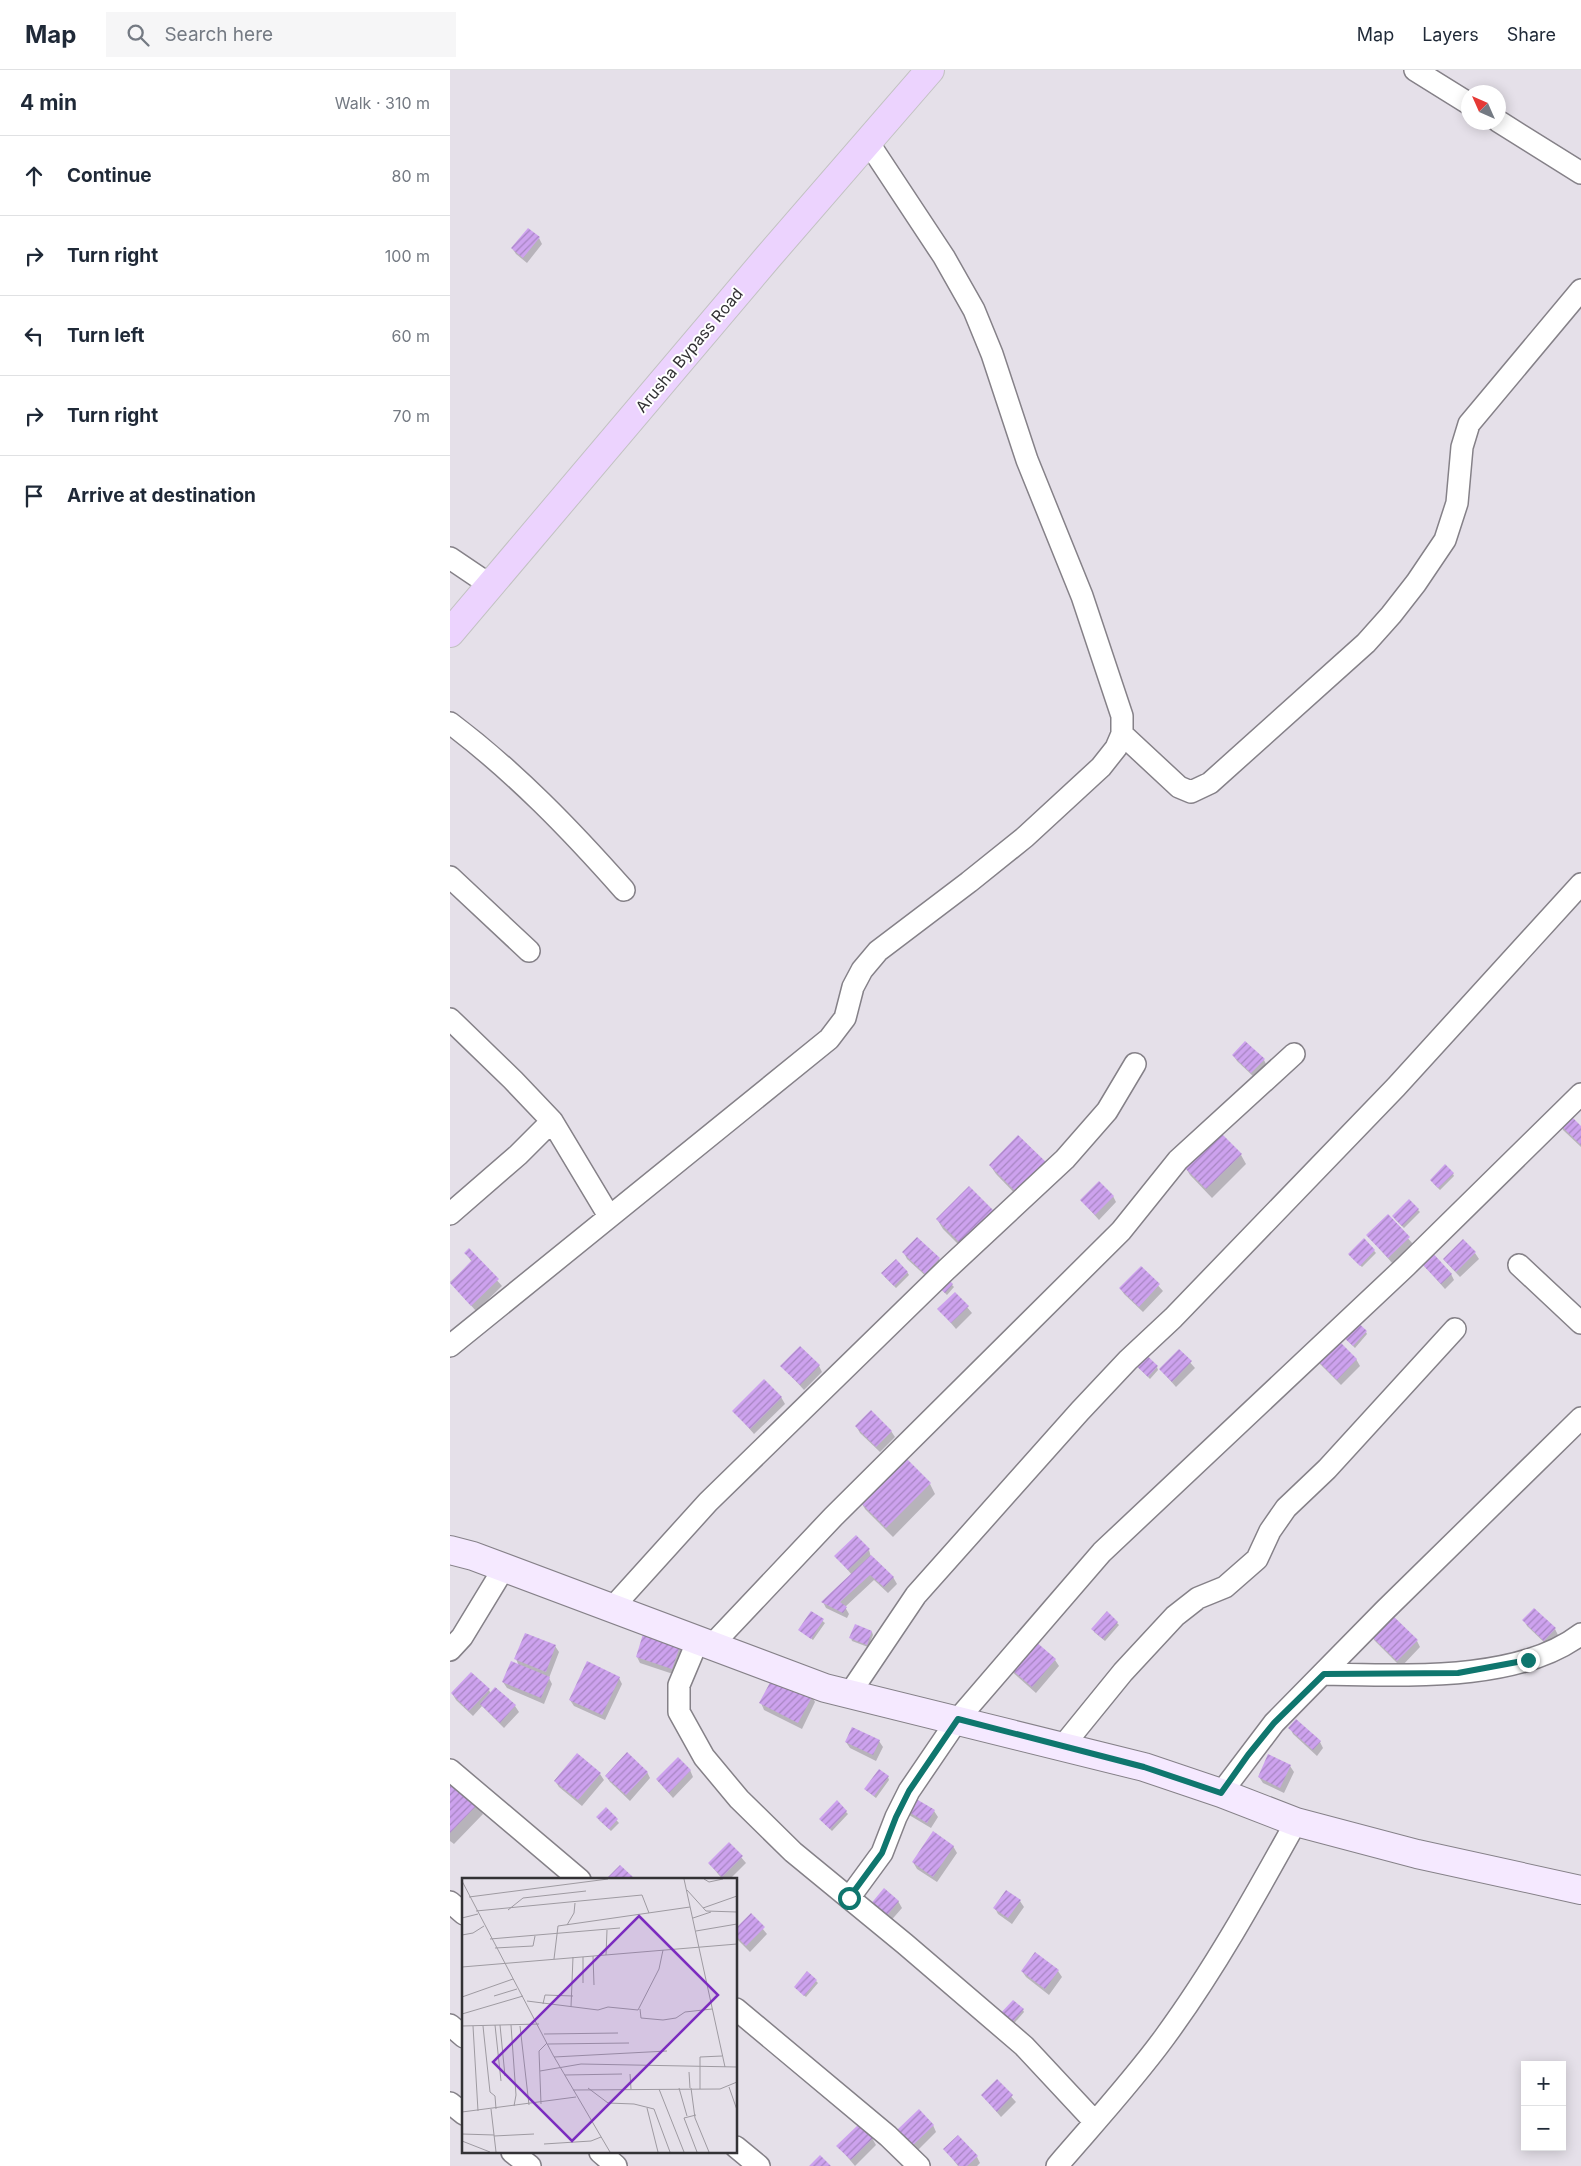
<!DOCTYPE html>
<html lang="en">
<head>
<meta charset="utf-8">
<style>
  :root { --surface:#fff; --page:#f6f6f7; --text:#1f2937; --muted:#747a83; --line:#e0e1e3 }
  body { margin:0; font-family:Inter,sans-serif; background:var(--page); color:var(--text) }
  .controls { position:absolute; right:15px; bottom:15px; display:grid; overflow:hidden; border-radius:0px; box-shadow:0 2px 12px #0003 }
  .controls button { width:45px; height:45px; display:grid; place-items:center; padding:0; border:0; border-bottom:1px solid var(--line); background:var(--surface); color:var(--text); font:25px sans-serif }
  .compass { position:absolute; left:1011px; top:15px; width:45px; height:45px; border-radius:50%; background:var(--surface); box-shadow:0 2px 12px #0003; rotate:315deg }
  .stop { position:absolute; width:15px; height:15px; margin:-11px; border:4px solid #0f766e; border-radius:50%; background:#fff }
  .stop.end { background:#0f766e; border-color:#fff; box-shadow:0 1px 5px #0008 }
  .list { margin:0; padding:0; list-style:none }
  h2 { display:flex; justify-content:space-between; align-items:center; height:65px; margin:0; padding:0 20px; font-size:21px }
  h2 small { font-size:16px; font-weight:400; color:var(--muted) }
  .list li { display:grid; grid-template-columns:32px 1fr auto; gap:15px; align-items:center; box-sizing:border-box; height:80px; padding:0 20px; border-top:1px solid var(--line) }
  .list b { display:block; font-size:19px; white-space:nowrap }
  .list em { font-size:16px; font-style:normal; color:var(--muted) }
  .icon { flex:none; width:28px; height:28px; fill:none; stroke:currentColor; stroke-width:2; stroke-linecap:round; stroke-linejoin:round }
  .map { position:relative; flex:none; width:1131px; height:2096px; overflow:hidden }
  header { display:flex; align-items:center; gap:30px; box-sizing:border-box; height:70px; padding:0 25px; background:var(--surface); border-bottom:1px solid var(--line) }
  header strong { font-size:24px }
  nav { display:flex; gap:28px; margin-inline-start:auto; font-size:18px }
  .search { width:350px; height:45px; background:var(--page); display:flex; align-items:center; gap:12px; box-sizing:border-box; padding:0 18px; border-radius:0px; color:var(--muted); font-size:19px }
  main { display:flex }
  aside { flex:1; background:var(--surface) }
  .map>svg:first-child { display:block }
  .shadow { fill:#0003 }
  .building { fill:url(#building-hatch) }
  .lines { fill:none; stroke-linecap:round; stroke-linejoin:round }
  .street-casing { stroke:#858188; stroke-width:24 }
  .secondary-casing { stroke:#858188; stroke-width:30 }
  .primary-casing { stroke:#c2c2c2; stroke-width:30 }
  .street { stroke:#fff; stroke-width:21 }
  .secondary { stroke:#f5e9ff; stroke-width:28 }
  .primary { stroke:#ecd3fe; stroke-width:28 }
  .route { stroke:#0f766e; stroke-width:6 }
  .labels { text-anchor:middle; stroke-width:4; stroke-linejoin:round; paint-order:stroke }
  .street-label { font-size:16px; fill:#333235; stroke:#fff }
  .inset-road { fill:none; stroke:#9e9aa1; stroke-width:1 }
  .view { fill:#7b2cbf; fill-opacity:0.15; stroke:#7b2cbf; stroke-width:2.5 }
  .inset-edge { fill:none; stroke:#333235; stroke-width:2.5 }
</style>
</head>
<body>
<header>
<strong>Map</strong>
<div class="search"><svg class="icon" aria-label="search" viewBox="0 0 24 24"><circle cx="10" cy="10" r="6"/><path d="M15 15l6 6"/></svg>Search here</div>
<nav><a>Map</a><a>Layers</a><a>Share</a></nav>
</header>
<main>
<aside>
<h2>4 min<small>Walk · 310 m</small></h2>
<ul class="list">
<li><svg class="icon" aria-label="ahead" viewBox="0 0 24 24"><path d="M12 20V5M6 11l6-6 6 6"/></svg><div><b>Continue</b></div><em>80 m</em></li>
<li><svg class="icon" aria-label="right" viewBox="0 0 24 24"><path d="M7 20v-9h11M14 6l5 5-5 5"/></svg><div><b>Turn right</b></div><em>100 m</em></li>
<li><svg class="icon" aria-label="left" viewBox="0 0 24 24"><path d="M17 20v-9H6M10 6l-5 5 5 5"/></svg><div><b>Turn left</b></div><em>60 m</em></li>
<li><svg class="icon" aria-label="right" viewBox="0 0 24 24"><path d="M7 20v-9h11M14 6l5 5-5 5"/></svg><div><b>Turn right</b></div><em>70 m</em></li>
<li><svg class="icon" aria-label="arrive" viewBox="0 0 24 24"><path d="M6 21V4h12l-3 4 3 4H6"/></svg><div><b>Arrive at destination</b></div></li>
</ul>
</aside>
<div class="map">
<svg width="1131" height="2096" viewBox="0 0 1131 2096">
  <defs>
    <pattern id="building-hatch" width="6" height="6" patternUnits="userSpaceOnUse" patternTransform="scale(1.25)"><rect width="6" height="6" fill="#cda2ee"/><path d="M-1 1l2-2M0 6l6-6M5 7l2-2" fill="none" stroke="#a785c2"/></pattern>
  </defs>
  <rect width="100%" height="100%" fill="#e5e0e9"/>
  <path class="shadow" d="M89 168 92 174 77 193 66 184 62 178Z
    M783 985 814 990 817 996 806 1009 787 991Z
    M1110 1053 1131 1057V1077L1113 1060Z
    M791 1085 796 1094 762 1128 740 1105 734 1095Z
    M540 1095 603 1106 575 1134 546 1104Z
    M1003 1104 1004 1106 990 1120 983 1113Z
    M519 1117 517 1183 493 1159 487 1149Z
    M663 1126 666 1132 649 1150 631 1130Z
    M968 1140 970 1142 954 1158 945 1149Z
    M938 1146 963 1174 943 1194 918 1166Z
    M914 1170 926 1183 912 1197 901 1187Z
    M19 1179 52 1216 26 1241 0 1212 22 1192 15 1183Z
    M454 1183 489 1189 492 1195 479 1209 457 1189Z
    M1025 1183 1029 1189 1010 1207 994 1190Z
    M970 1191 1001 1204 1004 1210 995 1219Z
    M691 1197 713 1221 693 1242 674 1224 670 1218Z
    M457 1202 459 1205 446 1218 434 1206Z
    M502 1215 504 1217 497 1225 491 1219Z
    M505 1223 522 1243 506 1259 489 1239Z
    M916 1262 917 1264 905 1278 893 1266Z
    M729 1280 745 1298 726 1317 710 1299Z
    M864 1286 906 1289 910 1296 891 1315 868 1292Z
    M684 1293 707 1297 708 1300 700 1309Z
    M332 1296H369L372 1302 354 1320Z
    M331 1327 335 1334 304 1364 284 1341Z
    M406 1356 441 1361 445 1367 430 1382 410 1363Z
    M453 1387 480 1414 485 1424 443 1467 415 1439 410 1430Z
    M419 1480 421 1487 443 1507 447 1514 438 1523 424 1510 395 1537 399 1544 397 1548 376 1538 373 1532 402 1505 386 1486Z
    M361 1542 375 1553 363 1570 350 1560Z
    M657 1543 669 1555 655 1571 644 1562Z
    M1074 1550 1105 1559 1108 1565 1098 1576 1077 1556Z
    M406 1556 422 1562 423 1565 418 1577 402 1571 401 1568Z
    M921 1565 967 1571 970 1577 951 1597 925 1571Z
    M105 1576 109 1582 99 1608 102 1614 94 1634 57 1618 53 1612 69 1596 66 1589Z
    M229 1577 233 1584 226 1605 190 1593 187 1587Z
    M605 1590 609 1596 586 1623 559 1599Z
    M169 1608 172 1614 155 1650 124 1636 120 1630Z
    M46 1618 65 1636 69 1642 54 1658 32 1636 23 1646 6 1630 2 1623 39 1620 41 1624Z
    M362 1626 365 1632 352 1659 314 1640 311 1633Z
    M840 1658 870 1672 873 1678 867 1686 843 1664Z
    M429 1671 433 1677 426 1691 400 1678 396 1672Z
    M840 1696 844 1702 834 1723 813 1713 809 1707Z
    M240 1700 243 1707 223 1728 207 1710Z
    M197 1702 200 1708 180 1731 160 1712 156 1706Z
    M150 1704 154 1710 132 1736 109 1717 105 1711Z
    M438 1707 439 1710 426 1728 417 1721 415 1719Z
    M0 1710 27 1735 33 1744 4 1774 0 1771Z
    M156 1739 169 1753 161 1761 149 1750Z
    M484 1741 488 1747 481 1758 454 1742Z
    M396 1742 398 1744 382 1761 370 1749Z
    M279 1773 296 1793 279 1810H273L259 1793Z
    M503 1776 507 1783 487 1812 467 1799 463 1792Z
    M448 1831 452 1838 438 1854 420 1837Z
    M570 1831 574 1837 562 1854 548 1844 545 1838Z
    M301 1845 317 1864 300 1882 287 1869 286 1860Z
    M572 1901H608L612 1907 599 1925 576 1907Z
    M366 1911 368 1913 356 1927 345 1917Z
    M573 1940 574 1942 560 1958 550 1950Z
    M547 2011 566 2032 551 2047 532 2025Z
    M483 2055 486 2062 467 2081 449 2060Z
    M422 2068 426 2075 405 2096 388 2076Z
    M495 2079 527 2087 530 2093 527 2096H508Z"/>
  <path class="building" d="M78 158 90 167 73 188 61 178Z
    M795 971 815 989 801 1003 782 985Z
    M1118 1043 1131 1056V1075L1108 1053Z
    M768 1060 792 1084 756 1119 732 1095Z
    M568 1065 599 1095 569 1125 539 1095Z
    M995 1094 1004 1103 988 1118 980 1110Z
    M649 1111 664 1126 645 1145 630 1130Z
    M519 1116 544 1141 511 1174 486 1149Z
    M959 1129 969 1139 952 1156 942 1146Z
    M938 1144 960 1167 938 1188 916 1165Z
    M467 1167 490 1188 475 1204 452 1182Z
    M914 1168 925 1180 910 1196 898 1184Z
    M1013 1169 1026 1182 1006 1202 993 1189Z
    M19 1178 49 1209 21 1236 0 1213 22 1190 14 1183Z
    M980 1180 1002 1204 991 1214 969 1191Z
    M446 1189 458 1202 444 1216 431 1203Z
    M691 1196 710 1214 689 1237 669 1218Z
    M496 1207 503 1214 495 1223 487 1216Z
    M505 1222 519 1236 501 1253 487 1239Z
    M904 1249 917 1261 903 1276 890 1264Z
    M883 1265 907 1289 887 1310 863 1286Z
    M350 1276 370 1295 350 1315 330 1296Z
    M729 1279 742 1291 722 1312 709 1299Z
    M691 1280 708 1296 698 1307 680 1290Z
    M314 1309 332 1327 300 1359 282 1341Z
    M421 1340 442 1361 426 1377 405 1356Z
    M453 1385 481 1413 436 1458 408 1430Z
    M406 1465 420 1479 398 1500 384 1486Z
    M421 1485 444 1507 434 1517 420 1505 390 1532 397 1537 393 1543 371 1532Z
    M1084 1538 1106 1558 1094 1571 1072 1550Z
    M361 1541 374 1549 361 1569 348 1560Z
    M657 1541 668 1552 653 1569 641 1559Z
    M940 1543 968 1570 947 1591 919 1564Z
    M405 1554 422 1561 417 1575 399 1568Z
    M75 1563 106 1575 96 1602 64 1589Z
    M193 1564 230 1576 222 1599 186 1587Z
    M578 1565 606 1589 582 1617 554 1593Z
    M61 1591 100 1607 91 1628 52 1612Z
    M137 1591 170 1607 152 1645 119 1630Z
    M21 1602 40 1619 19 1641 1 1623Z
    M324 1605 363 1625 348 1653 309 1633Z
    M45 1617 66 1635 50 1653 30 1634Z
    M846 1649 871 1671 863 1680 838 1658Z
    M402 1657 430 1670 423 1685 395 1672Z
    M177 1682 198 1702 176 1725 155 1706Z
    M127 1683 151 1703 128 1730 104 1711Z
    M818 1684 841 1695 830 1718 808 1707Z
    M228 1687 241 1700 219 1723 206 1709Z
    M429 1699 439 1706 424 1726 414 1719Z
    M0 1707 28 1734 0 1763Z
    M456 1723 485 1740 477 1753 449 1736Z
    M387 1730 397 1741 380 1759 369 1749Z
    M156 1737 168 1749 159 1759 146 1747Z
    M483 1761 504 1776 483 1807 462 1792Z
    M279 1772 293 1786 272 1807 258 1793Z
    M170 1795 183 1807 181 1810H155Z
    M434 1818 449 1831 434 1849 419 1836Z
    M556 1820 571 1830 558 1848 543 1838Z
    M301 1843 315 1857 296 1876 286 1866V1858Z
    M585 1882 609 1900 595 1919 571 1901Z
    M357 1901 367 1910 354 1926 344 1917Z
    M563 1930 574 1939 558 1957 547 1947Z
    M547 2009 563 2025 547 2042 531 2025Z
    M469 2039 484 2055 463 2075 447 2060Z
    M409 2054 423 2068 401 2090 386 2076Z
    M508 2065 528 2086 517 2096H509L493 2079Z
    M370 2085 381 2096H359Z"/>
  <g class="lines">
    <g class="street-casing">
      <path id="street" d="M965 0 1018 33
        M1048 51 1131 103
        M0 488 40 515
        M0 653C65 702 120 759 174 820
        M672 664 729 717 741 722 760 713 916 573 941 545 966 513 995 470 1007 433 1012 377 1019 354 1131 220
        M0 807 79 881
        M0 949 63 1010 102 1051 159 1146
        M0 1144 68 1085 102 1051
        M1069 1195 1131 1253
        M0 1276 379 969 395 948 403 917 412 900 428 881 519 812 575 767 651 697 666 678 672 664V646L632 526 577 390 542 284 524 240 494 187 418 72
        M163 1537 258 1432 497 1199 615 1089 657 1041 685 994
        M248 1570 229 1615V1642L254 1687 289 1729 343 1782 455 1874 574 1976 644 2051
        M262 1575 383 1447 671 1161 728 1090 844 984
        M0 1580 12 1567 54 1498
        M874 1604C951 1605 1067 1613 1131 1564
        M400 1623 466 1525 630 1341 678 1290 723 1248 946 1017 1131 814
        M612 1677 673 1602 725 1546 748 1528 775 1517 807 1489 820 1461 836 1438 877 1399 1005 1259
        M0 1700 130 1810
        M771 1723 824 1653 935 1540 1131 1348
        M399 1828 432 1783 446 1747 459 1721 508 1649 652 1482 956 1196 1131 1024
        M0 1832 14 1844
        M286 1939 438 2066 469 2096
        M0 1955 14 1967
        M0 2033 14 2044
        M286 2077 309 2096
        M62 2082 80 2096
        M150 2082 166 2096
        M607 2096C643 2054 681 2013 714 1968 764 1900 805 1826 846 1752"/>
    </g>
    <g class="secondary-casing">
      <path id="secondary" d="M0 1480 23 1486 375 1618 694 1697 771 1723 846 1752 967 1784 1131 1820"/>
    </g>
    <g class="primary-casing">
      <path id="primary" d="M0 563 318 187 480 0"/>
    </g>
    <use href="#street" class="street"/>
    <use href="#secondary" class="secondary"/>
    <use href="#primary" class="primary"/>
  </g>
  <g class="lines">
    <path class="route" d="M399 1828 432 1783 446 1747 459 1721 508 1649 694 1697 771 1723 798 1685 824 1653 874 1604 1008 1603 1078 1590"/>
  </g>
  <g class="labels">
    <g class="street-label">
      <text transform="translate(239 280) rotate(-50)" y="6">Arusha Bypass Road</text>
    </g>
  </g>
  <g transform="translate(12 1808)">
    <rect width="275" height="275" fill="#e5e0e9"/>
    <path class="inset-road" d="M222 1 263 189M242 1 247 4 261 1M0 3 91 177 148 274M225 12 244 33 275 34M7 19 146 1M241 30 275 18M46 32 61 20 124 13M14 33 180 17 187 35M0 40 16 36M231 40 249 34M105 47 112 35 113 25M234 53 275 46M0 57 11 55 22 48M28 61 158 50M33 70 71 68 73 58M144 77 145 52M131 78 132 107M121 79V105M92 81 96 48 228 29M0 89 275 66M32 118 55 111M0 119 51 101M65 123 136 132 146 129 176 132 197 91 201 72M81 126 83 117 111 118M109 129 111 79M178 131 179 140 201 142 214 140 223 134 250 131M0 136 61 118M33 147 39 203M38 147 43 198M49 147 54 217 52 228M0 148 77 146M11 148 16 233M21 148 28 214 33 218 34 231M58 148 67 227M82 156 156 155M86 166 167 165M92 179 205 173M238 179 260 178M78 193 119 186 275 189M227 194 228 210M168 196 169 211M103 197 160 196M267 209 275 232M126 210 146 225 172 226 192 231 208 274M217 210 225 238M229 210 233 240 247 274M197 211 222 274M238 211V179M111 212 258 211 275 204M79 226 77 173 85 165M185 230 196 274M29 231 34 274M0 234 114 219M234 237 222 240 235 274M0 256 32 257M32 258 72 256M0 263 28 274M82 266 129 263 139 259"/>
    <path class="view" d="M177 38 256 117 110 263 31 184Z"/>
    <rect width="275" height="275" class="inset-edge"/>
  </g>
</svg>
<div class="controls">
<button>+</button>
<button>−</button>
</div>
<svg class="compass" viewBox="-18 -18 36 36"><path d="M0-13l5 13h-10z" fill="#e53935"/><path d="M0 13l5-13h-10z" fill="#747a83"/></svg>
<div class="stop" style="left:399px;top:1828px"></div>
<div class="stop end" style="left:1078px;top:1590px"></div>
</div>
</main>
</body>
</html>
